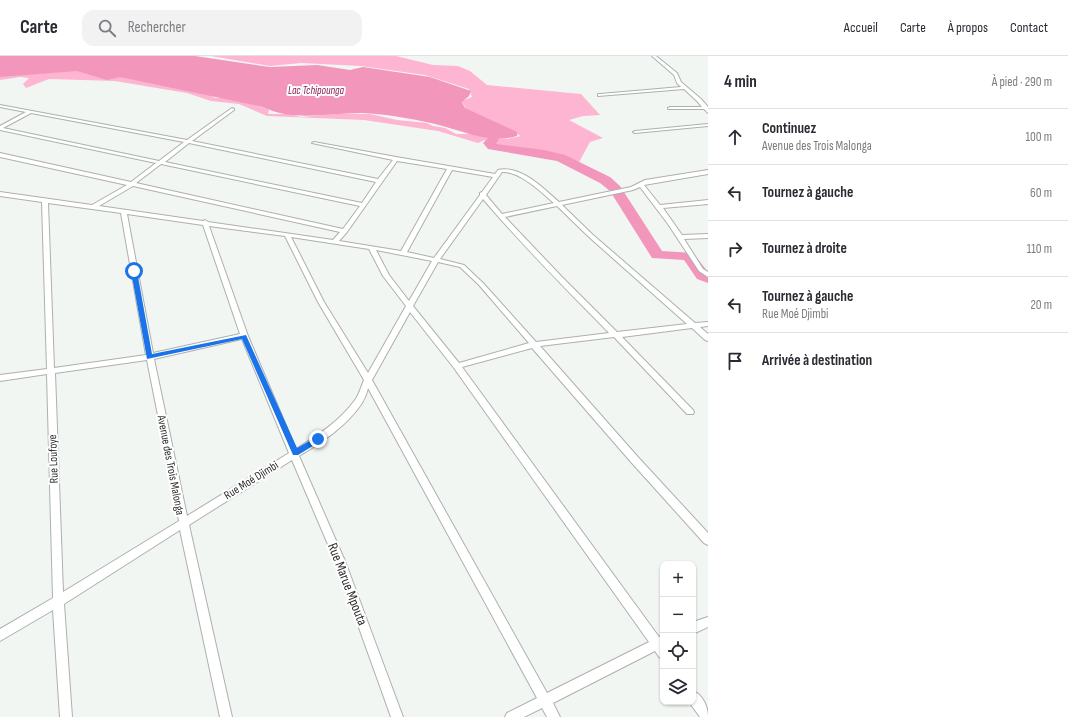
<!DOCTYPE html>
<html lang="fr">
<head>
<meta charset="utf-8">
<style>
  :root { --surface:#fff; --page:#f2f2f3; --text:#2b2b33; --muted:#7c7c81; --line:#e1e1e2 }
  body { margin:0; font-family:"Sofia Sans Condensed",sans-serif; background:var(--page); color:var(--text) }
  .controls { position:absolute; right:12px; bottom:12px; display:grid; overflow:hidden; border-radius:8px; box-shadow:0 1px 3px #0004 }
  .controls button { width:36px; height:36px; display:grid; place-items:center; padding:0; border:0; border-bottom:1px solid var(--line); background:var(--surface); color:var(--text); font:20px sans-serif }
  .stop { position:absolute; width:12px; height:12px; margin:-9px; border:3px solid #1a73e8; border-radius:50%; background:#fff }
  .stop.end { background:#1a73e8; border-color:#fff; box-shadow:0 1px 4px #0008 }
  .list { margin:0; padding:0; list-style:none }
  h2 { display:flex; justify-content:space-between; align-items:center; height:52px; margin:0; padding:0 16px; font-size:17px }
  h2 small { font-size:13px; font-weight:400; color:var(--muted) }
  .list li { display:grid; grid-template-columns:26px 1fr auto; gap:12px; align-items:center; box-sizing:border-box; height:56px; padding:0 16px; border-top:1px solid var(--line) }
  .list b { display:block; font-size:15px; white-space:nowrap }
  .list p { margin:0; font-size:13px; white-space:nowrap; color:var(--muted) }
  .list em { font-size:13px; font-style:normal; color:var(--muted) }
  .icon { flex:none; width:22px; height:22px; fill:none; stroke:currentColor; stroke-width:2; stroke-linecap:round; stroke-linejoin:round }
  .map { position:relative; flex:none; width:708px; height:661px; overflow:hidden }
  header { display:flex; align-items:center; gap:24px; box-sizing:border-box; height:56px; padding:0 20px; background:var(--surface); border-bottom:1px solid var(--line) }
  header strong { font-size:19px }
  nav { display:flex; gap:22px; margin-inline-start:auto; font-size:14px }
  .search { width:280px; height:36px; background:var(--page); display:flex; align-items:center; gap:10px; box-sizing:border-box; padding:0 14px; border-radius:12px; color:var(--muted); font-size:15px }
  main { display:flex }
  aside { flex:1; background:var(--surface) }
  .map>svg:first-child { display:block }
  .green { fill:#fdb5d1 }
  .water { fill:#f296bc }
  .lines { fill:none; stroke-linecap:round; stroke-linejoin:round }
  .river { fill:#f296bc; fill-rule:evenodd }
  .minor-casing { stroke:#adb0ac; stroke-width:2 }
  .minor { fill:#fff; fill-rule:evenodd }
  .route { fill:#1a73e8 }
  .labels { text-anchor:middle; stroke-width:4; stroke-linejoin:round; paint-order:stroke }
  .far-water-label { font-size:11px; font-style:italic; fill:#851a52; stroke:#fff }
  .street-label { font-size:12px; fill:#2e2f2e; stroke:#fff }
  .near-street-label { font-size:14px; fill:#2e2f2e; stroke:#fff }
</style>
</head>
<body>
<header>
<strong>Carte</strong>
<div class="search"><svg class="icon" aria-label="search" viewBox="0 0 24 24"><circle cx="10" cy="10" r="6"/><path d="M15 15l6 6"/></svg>Rechercher</div>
<nav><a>Accueil</a><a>Carte</a><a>À propos</a><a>Contact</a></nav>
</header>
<main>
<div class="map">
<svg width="708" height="661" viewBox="0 0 708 661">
  <rect width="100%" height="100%" fill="#f2f6f2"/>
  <path class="green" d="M211 0H396L433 9 458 10 470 15 487 29 581 38 600 59 583 60 569 64 603 82 590 86 578 108 500 92 485 84 478 87 438 75 364 64 267 60 239 48 211 45 187 37 115 25 49 23 26 32 23 28 29 22 20 21 0 24V18L5 17 9 20 13 18 75 14 121 20 205 36 215 42H230L266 52 269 54 268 58H289L301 61 337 58H370L397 64 427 67 433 70 445 72 456 78H466L479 76 490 80 488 82 507 83 521 80 466 53 462 45 472 41 469 33 425 19 361 10 301 7 270 10Z"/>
  <path class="water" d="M0 0H195L270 11 317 9 350 14 363 11 430 21 471 35 469 40 462 46 465 52 517 76V80C489 89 459 73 431 67 409 62 384 58 362 57 329 57 293 66 263 51L120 21 107 24 77 15 0 21Z"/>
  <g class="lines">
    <path class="river" d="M493 80 499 83 496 88 544 94 565 99 610 121 620 130 662 195 693 197 708 216V227L697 223 684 204 652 202 610 135 600 127 557 105 488 93 483 87 489 81Z"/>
    <g class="minor-casing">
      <path id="minor" d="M652 0H656L677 17 681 26 701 43 708 51V57L704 53H668V52L670 51H702L697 45 684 33 598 40V38H600L681 31 677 27 674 19Z
        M0 49 187 84 232 52 234 53V54L192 85 378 123 393 104 312 87 314 86 396 101 495 118 498 114C521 109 543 132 559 146L631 131 645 124 708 114V118L644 129 660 149 708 144V148L663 152 682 179 708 178V182L684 183 703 213 708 216V221L699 215 668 168 640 131 633 134 562 149 593 179 695 267 708 266V270L700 271 708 278V285L705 284 692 272 622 281 693 354 694 356 693 358H687L614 281 540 290 637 400 708 477V489L704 487 631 406 532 292 462 311 659 581 663 579V603L659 601 655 595 553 647 560 661H547L542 652 524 661H505L507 657 537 642 368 332C367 337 365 342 362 347 347 370 322 386 299 400L345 505 403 661H391L335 505 292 404 189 469 232 661H220L180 474 64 548 72 661H60L53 554 0 585V573L53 542 47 318 0 325V319L47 313 42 146 0 140V136L92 149 127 129 0 101V97L131 126 156 107 0 74V70L26 56 0 51ZM31 57 184 86 159 105 3 72ZM189 87 376 126 362 147 165 106ZM397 105 447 113 401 195 339 185 347 176ZM161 108 360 150 343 173 136 127ZM452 114 493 121 482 136 480 137V139L434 202 407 196ZM502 116C520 115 541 136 554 147L502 158 486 139ZM133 130 340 176 333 184 208 166 205 164 203 165 99 150ZM483 143C522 189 566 233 609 277L536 286 483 227 464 209 440 203ZM48 147 121 157 146 299 54 312ZM557 150 589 181 687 268 617 276 561 220 505 161ZM127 158 203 169 240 278 153 297ZM209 170 285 180 318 246 364 324C361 331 359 339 355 344 340 365 318 379 296 393L248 280ZM291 181 369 193 383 220 406 250 368 317 324 246ZM376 194 432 205 409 245 389 219ZM438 206 460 211 479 229 529 287 459 307 413 250ZM410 256 454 312 649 586 547 637 372 324ZM242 283 289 397 187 460 154 303ZM147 304 179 465 63 536 55 317Z
        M708 68V70L635 77 633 76 635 75Z
        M708 561V571L693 578V566Z
        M693 635C703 639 708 651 708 661H700L689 646H693Z"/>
    </g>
    <use href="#minor" class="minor"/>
  </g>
  <path class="route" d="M134 213 137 215 152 298 246 279 297 392 318 380 321 381V385L298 399H293L242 283 147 303 131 215Z"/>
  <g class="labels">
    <g class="far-water-label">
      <text x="316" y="38">Lac Tchipounga</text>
    </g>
    <g class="street-label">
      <text transform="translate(53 403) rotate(-92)" y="4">Rue Loufoye</text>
      <text transform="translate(171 409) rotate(79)" y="4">Avenue des Trois Malonga</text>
      <text transform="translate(251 424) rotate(-32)" y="4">Rue Moé Djimbi</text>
    </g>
    <g class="near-street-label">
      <text transform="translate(348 528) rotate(69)" y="5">Rue Marue Mpouta</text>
    </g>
  </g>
</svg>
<div class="controls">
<button>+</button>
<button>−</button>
<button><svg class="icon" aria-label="locate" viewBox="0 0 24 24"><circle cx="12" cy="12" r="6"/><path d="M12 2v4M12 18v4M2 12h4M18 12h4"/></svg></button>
<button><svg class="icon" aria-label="layers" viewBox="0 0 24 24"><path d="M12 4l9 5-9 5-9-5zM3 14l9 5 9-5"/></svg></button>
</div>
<div class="stop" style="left:134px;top:215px"></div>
<div class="stop end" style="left:318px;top:383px"></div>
</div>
<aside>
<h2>4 min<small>À pied · 290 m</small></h2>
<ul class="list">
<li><svg class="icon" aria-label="ahead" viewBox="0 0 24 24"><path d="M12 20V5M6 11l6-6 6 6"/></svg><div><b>Continuez</b><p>Avenue des Trois Malonga</p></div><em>100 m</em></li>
<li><svg class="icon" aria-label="left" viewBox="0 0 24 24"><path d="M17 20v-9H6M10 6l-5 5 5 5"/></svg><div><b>Tournez à gauche</b></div><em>60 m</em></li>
<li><svg class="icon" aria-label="right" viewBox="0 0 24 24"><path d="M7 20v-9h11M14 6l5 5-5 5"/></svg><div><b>Tournez à droite</b></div><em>110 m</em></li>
<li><svg class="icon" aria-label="left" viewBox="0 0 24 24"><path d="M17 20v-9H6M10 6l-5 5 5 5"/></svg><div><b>Tournez à gauche</b><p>Rue Moé Djimbi</p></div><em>20 m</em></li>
<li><svg class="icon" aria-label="arrive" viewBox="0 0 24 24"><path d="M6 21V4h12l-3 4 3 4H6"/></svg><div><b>Arrivée à destination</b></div></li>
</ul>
</aside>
</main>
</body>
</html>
